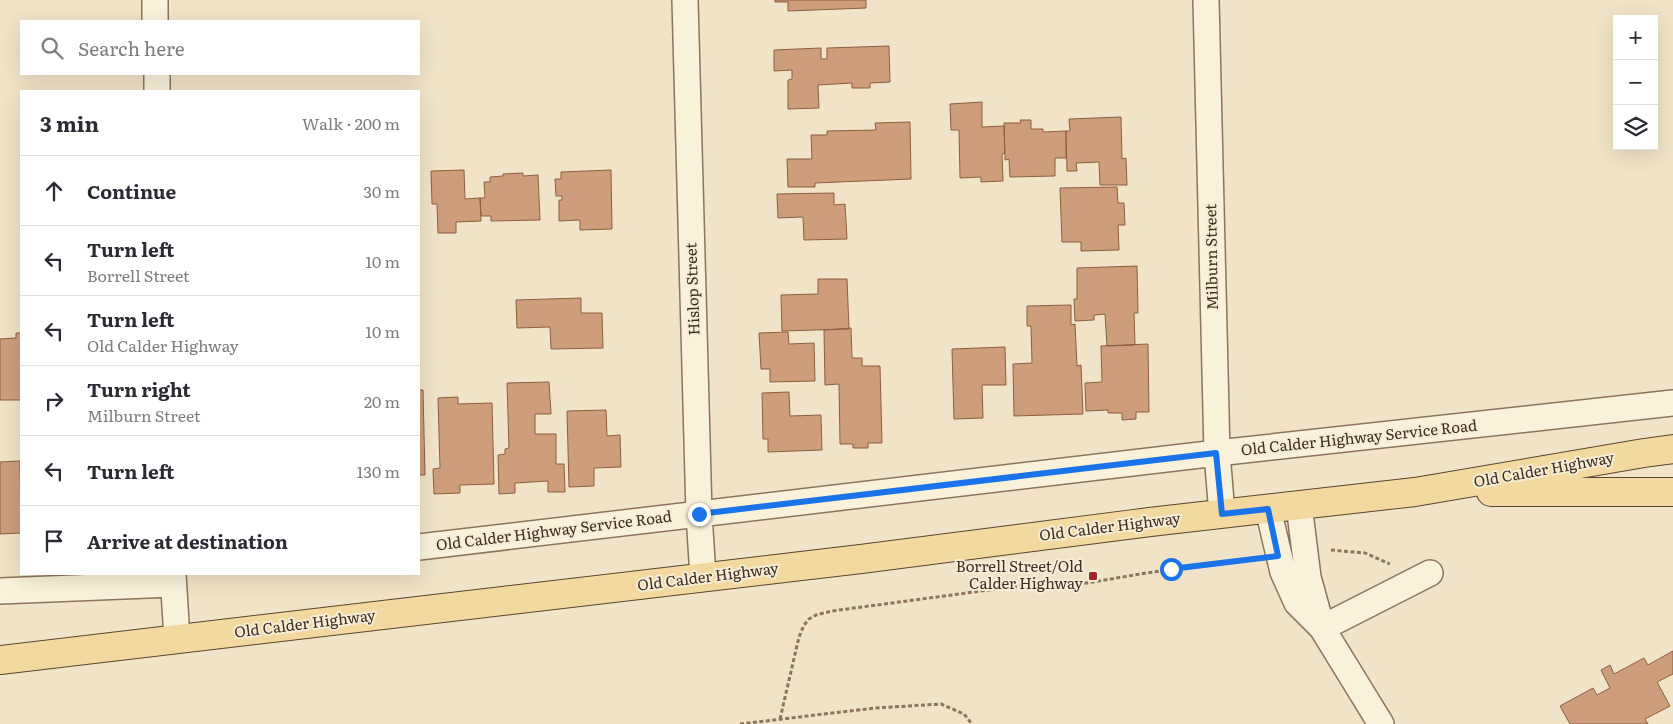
<!DOCTYPE html>
<html lang="en">
<head>
<meta charset="utf-8">
<style>
  :root { --surface:#fff; --page:#f2f2f3; --text:#2b2b33; --muted:#7c7c81; --line:#e1e1e2 }
  body { margin:0; font-family:Literata,serif; background:var(--page); color:var(--text) }
  .controls { position:absolute; right:15px; top:15px; display:grid; overflow:hidden; border-radius:0px; box-shadow:0 5px 20px #0002 }
  .controls button { width:45px; height:45px; display:grid; place-items:center; padding:0; border:0; border-bottom:1px solid var(--line); background:var(--surface); color:var(--text); font:25px sans-serif }
  .stop { position:absolute; width:15px; height:15px; margin:-11px; border:4px solid #1a73e8; border-radius:50%; background:#fff }
  .stop.end { background:#1a73e8; border-color:#fff; box-shadow:0 1px 5px #0008 }
  .list { margin:0; padding:0; list-style:none }
  h2 { display:flex; justify-content:space-between; align-items:center; height:65px; margin:0; padding:0 20px; font-size:21px }
  h2 small { font-size:16px; font-weight:400; color:var(--muted) }
  .list li { display:grid; grid-template-columns:32px 1fr auto; gap:15px; align-items:center; box-sizing:border-box; height:70px; padding:0 20px; border-top:1px solid var(--line) }
  .list b { display:block; font-size:19px; white-space:nowrap }
  .list p { margin:0; font-size:16px; white-space:nowrap; color:var(--muted) }
  .list em { font-size:16px; font-style:normal; color:var(--muted) }
  .icon { flex:none; width:28px; height:28px; fill:none; stroke:currentColor; stroke-width:2; stroke-linecap:round; stroke-linejoin:round }
  .map { position:relative; flex:none; width:1673px; height:724px; overflow:hidden }
  .search { position:absolute; background:var(--surface); box-shadow:0 5px 20px #0002; left:20px; top:20px; width:400px; height:55px; display:flex; align-items:center; gap:12px; box-sizing:border-box; padding:0 18px; border-radius:0px; color:var(--muted); font-size:19px }
  .panel { position:absolute; background:var(--surface); box-shadow:0 5px 20px #0002; left:20px; top:90px; width:400px; height:485px; border-radius:0px }
  .map>svg:first-child { display:block }
  .building { fill:#ce9e7c; stroke:#8c5f41 }
  .lines { fill:none; stroke-linecap:round; stroke-linejoin:round }
  .minor-casing { stroke:#8c755b; stroke-width:28 }
  .primary-casing { stroke:#5a432f; stroke-width:30 }
  .path { stroke:#8c755b; stroke-width:3; stroke-dasharray:4 2.5; stroke-linecap:butt }
  .minor { stroke:#faf1db; stroke-width:25 }
  .primary { stroke:#f3d99f; stroke-width:28 }
  .route { stroke:#1a73e8; stroke-width:6 }
  .poi-dot { fill:#9c2a2a; stroke:#f7edd7; stroke-width:2 }
  .labels { text-anchor:middle; stroke-width:4; stroke-linejoin:round; paint-order:stroke }
  .street-label { font-size:15px; fill:#3c2d1f; stroke:#f7edd7 }
  .poi-label { font-size:15px; fill:#3c2d1f; stroke:#f7edd7; text-anchor:end }
</style>
</head>
<body>
<div class="map">
<svg width="1673" height="724" viewBox="0 0 1673 724">
  <rect width="100%" height="100%" fill="#f0e3c7"/>
  <path class="building" d="M775,0H866V8L788,11V2H775Z
    M889,46L890,82L870,83V88H852V83L818,85L819,108L788,109V80L792,79V70L774,71V50L821,48V59H827V48Z
    M982,102V127L1004,126L1005,153L1002,154L1003,181L981,182V177L960,178L959,130H951L950,104Z
    M1121,117L1122,159L1126,158L1127,185H1100L1099,162L1076,163L1077,171H1067L1066,131H1070L1069,119Z
    M1020,120H1031V129H1043V132L1066,131V158H1055V176L1010,177L1009,159L1005,160L1004,123H1021Z
    M910,122L911,179L815,183V187H788L787,159H812L811,135H827V131L876,130L875,123Z
    M464,170L465,199L480,198L481,221L456,222V233H438L437,204H432L431,171Z
    M611,170L612,229L580,230V220L559,221V200H562V196H556L555,179H561V172Z
    M523,173V176L538,175L540,220L491,221V216H481L480,198H485L484,182H490V177L503,176V174Z
    M1117,187L1118,203H1124L1125,225H1118L1119,250L1081,251V242H1062L1060,188Z
    M834,193V205L845,204L847,239L804,240L803,217L778,218L777,194Z
    M1137,266L1138,313H1134L1135,345L1107,346L1105,314L1094,315V320L1075,321L1074,299H1077V268Z
    M818,279H847L849,329L782,331L781,295L818,294Z
    M581,298V313H602L603,348L551,349L550,327L517,328L516,300Z
    M1071,305V325L1075,324L1077,366L1081,365L1083,414L1014,416L1013,364L1032,363L1031,326H1027V306Z
    M851,328L852,358H862V366H880L882,443H868V448H853V444H840L839,384L825,385L824,330Z
    M788,332L789,344L814,343L815,381L770,382V369H761L759,333Z
    M16,333H21V400H0V339L16,338Z
    M1148,344L1149,412H1136V419L1122,420V413H1108V410L1086,411L1085,383L1102,382L1101,346Z
    M1005,347L1006,385H982L983,418L954,419L952,349Z
    M549,382L551,414H535V434H556V464H564L565,492H548V481L515,483V493L499,494L498,455L505,454V449L509,448L507,383Z
    M419,390H423L425,475H419Z
    M789,392L790,416L821,415L822,450L768,452V439H763L762,393Z
    M458,397V404L492,403L494,484L460,485V493L434,494L433,469L440,468L438,398Z
    M606,410L607,436L620,435L621,467L594,468V486L569,487L567,411Z
    M20,461L21,533L0,534V462Z
    M1673,651V674L1657,682L1670,706L1645,719L1648,724H1570L1560,706L1593,688L1597,695L1610,688L1601,670L1610,665L1614,674L1644,658L1648,665Z"/>
  <g class="lines">
    <g class="minor-casing">
      <path id="minor" d="M155,0V21
        M685,0L699,514L703,577
        M1206,0L1217,453L1222,514
        M157,74V91
        M1299,505L1308,577L1322,628
        M1268,509L1283,572L1297,603L1322,628L1381,724
        M419,547L1217,453L1673,403
        M173,574L177,639
        M0,591L173,584
        M1322,628L1430,573"/>
    </g>
    <g class="primary-casing">
      <path id="primary" d="M1491,492H1673
        M0,660L861,559L1150,522L1415,492L1644,453L1673,449"/>
    </g>
    <path class="path" d="M1331,550L1365,553L1390,564
      M780,719L799,637L804,625L809,619L816,615L832,611L1034,584L1087,583L1146,573L1253,559
      M740,724L875,708L941,704L964,714L972,724"/>
    <use href="#minor" class="minor"/>
    <use href="#primary" class="primary"/>
  </g>
  <g class="lines">
    <path class="route" d="M699,514L1216,453L1222,514L1268,509L1278,556L1171,569"/>
  </g>
  <rect class="poi-dot" x="1088" y="571" width="10" height="10" rx="2.5"/>
  <g class="labels">
    <g class="street-label">
      <text transform="translate(1212 257) rotate(-91)" y="5">Milburn Street</text>
      <text transform="translate(693 289) rotate(-92)" y="5">Hislop Street</text>
      <text transform="translate(1359 438) rotate(-6)" y="5">Old Calder Highway Service Road</text>
      <text transform="translate(1544 470) rotate(-10)" y="5">Old Calder Highway</text>
      <text transform="translate(1110 527) rotate(-7)" y="5">Old Calder Highway</text>
      <text transform="translate(554 531) rotate(-7)" y="5">Old Calder Highway Service Road</text>
      <text transform="translate(708 577) rotate(-7)" y="5">Old Calder Highway</text>
      <text transform="translate(305 624) rotate(-7)" y="5">Old Calder Highway</text>
    </g>
    <g class="poi-label">
      <text x="1083" y="572">Borrell Street/Old<tspan x="1083" dy="17">Calder Highway</tspan></text>
    </g>
  </g>
</svg>
<div class="controls">
<button>+</button>
<button>−</button>
<button><svg class="icon" aria-label="layers" viewBox="0 0 24 24"><path d="M12 4l9 5-9 5-9-5zM3 14l9 5 9-5"/></svg></button>
</div>
<div class="stop" style="left:1171px;top:569px"></div>
<div class="stop end" style="left:699px;top:514px"></div>
<div class="search"><svg class="icon" aria-label="search" viewBox="0 0 24 24"><circle cx="10" cy="10" r="6"/><path d="M15 15l6 6"/></svg>Search here</div>
<section class="panel">
<h2>3 min<small>Walk · 200 m</small></h2>
<ul class="list">
<li><svg class="icon" aria-label="ahead" viewBox="0 0 24 24"><path d="M12 20V5M6 11l6-6 6 6"/></svg><div><b>Continue</b></div><em>30 m</em></li>
<li><svg class="icon" aria-label="left" viewBox="0 0 24 24"><path d="M17 20v-9H6M10 6l-5 5 5 5"/></svg><div><b>Turn left</b><p>Borrell Street</p></div><em>10 m</em></li>
<li><svg class="icon" aria-label="left" viewBox="0 0 24 24"><path d="M17 20v-9H6M10 6l-5 5 5 5"/></svg><div><b>Turn left</b><p>Old Calder Highway</p></div><em>10 m</em></li>
<li><svg class="icon" aria-label="right" viewBox="0 0 24 24"><path d="M7 20v-9h11M14 6l5 5-5 5"/></svg><div><b>Turn right</b><p>Milburn Street</p></div><em>20 m</em></li>
<li><svg class="icon" aria-label="left" viewBox="0 0 24 24"><path d="M17 20v-9H6M10 6l-5 5 5 5"/></svg><div><b>Turn left</b></div><em>130 m</em></li>
<li><svg class="icon" aria-label="arrive" viewBox="0 0 24 24"><path d="M6 21V4h12l-3 4 3 4H6"/></svg><div><b>Arrive at destination</b></div></li>
</ul>
</section>
</div>
</body>
</html>
